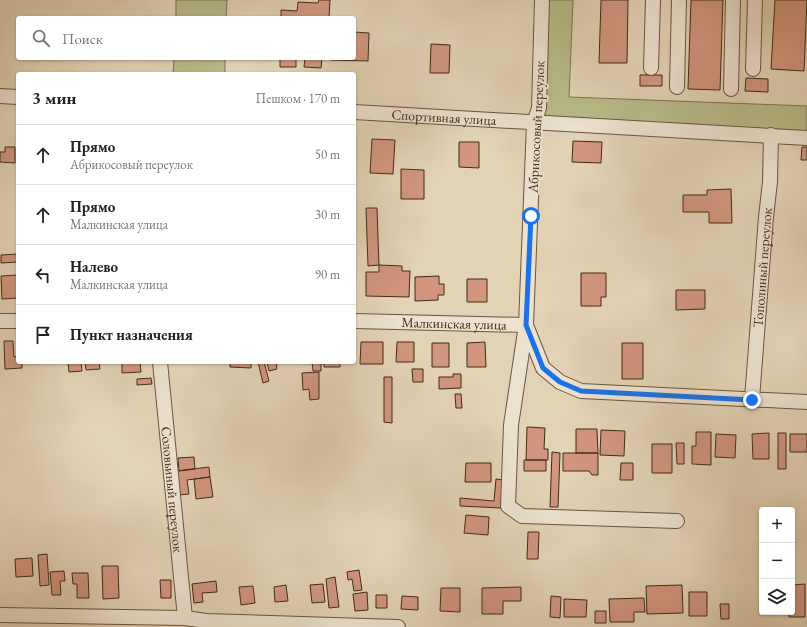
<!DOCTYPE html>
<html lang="ru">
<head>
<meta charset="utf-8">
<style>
  :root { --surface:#fff; --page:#f2f2f2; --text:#222; --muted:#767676; --line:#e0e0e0 }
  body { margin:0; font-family:"EB Garamond",serif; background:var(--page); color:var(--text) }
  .controls { position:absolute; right:12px; bottom:12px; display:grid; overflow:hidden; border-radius:4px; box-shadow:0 1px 3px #0004 }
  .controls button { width:36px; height:36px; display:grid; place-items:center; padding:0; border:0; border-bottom:1px solid var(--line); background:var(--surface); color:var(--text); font:20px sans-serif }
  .stop { position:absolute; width:12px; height:12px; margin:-9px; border:3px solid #1a73e8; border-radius:50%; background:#fff }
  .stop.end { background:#1a73e8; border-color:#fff; box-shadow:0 1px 4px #0008 }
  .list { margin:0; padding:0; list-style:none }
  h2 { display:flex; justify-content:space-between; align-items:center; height:52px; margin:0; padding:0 16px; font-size:17px }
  h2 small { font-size:13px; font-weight:400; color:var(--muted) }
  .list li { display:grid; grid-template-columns:26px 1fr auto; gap:12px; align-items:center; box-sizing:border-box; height:60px; padding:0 16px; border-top:1px solid var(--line) }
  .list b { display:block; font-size:15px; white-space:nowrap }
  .list p { margin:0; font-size:13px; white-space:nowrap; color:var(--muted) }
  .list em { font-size:13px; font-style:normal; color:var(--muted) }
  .icon { flex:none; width:22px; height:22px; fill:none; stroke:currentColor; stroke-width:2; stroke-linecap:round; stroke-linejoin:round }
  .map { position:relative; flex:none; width:807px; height:627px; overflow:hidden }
  .search { position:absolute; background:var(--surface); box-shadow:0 1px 3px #0004; left:16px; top:16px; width:340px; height:44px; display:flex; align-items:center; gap:10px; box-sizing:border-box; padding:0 14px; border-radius:4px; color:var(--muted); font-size:15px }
  .panel { position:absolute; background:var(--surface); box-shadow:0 1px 3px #0004; left:16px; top:72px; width:340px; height:292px; border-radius:4px }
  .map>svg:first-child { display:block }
  .green { fill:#b9bb8a; stroke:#7d7352 }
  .building { fill:#d1967d; stroke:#412b19 }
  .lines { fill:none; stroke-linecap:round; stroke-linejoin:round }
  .minor-casing { stroke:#6a5540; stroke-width:16 }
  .minor { stroke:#ede2cf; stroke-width:14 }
  .route { stroke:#1a73e8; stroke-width:5 }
  .labels { text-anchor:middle; stroke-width:4; stroke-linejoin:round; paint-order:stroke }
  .street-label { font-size:14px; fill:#412b19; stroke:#ede2cf }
</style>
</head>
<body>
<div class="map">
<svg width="807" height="627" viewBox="0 0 807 627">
  <rect width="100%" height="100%" fill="#e3d3b5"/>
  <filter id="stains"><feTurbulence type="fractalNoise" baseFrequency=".005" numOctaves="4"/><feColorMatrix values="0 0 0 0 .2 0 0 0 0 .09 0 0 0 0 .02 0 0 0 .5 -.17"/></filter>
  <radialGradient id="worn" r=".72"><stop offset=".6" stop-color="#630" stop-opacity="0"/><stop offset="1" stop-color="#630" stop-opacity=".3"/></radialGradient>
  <path class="green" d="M176,0H227L226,18H176Z
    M542,0H573L569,97L807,106V138L534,123Z
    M174,58H225V74H173Z"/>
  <path class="building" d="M319,0H330L329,18H281V10L297,11L298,2L318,3Z
    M601,0H628L627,63H599Z
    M691,0H723L720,90L688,89Z
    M775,0H807L804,71L771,69Z
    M354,32L369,33L368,61L331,60V58H354Z
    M431,44L450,45L449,73H430Z
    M280,58H296V67H280Z
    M305,58H322L321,68L304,67Z
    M640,75H662V86H640Z
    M746,78L768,79V92L745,91Z
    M372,139L395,140L393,174L370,173Z
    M573,141L602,142L601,163L572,162Z
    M459,142H479V168L459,167Z
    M5,147H15V163L0,162V152H5Z
    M802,147H807V160H801Z
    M401,169L424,170V199H401Z
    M731,189L732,223H709V212H683V195H707V190Z
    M366,208H377L379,265L368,266Z
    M18,254V262L1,263V255Z
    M379,265L402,266V271H410L409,297L366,296V272H379Z
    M581,273H606V297H601V306H581Z
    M18,275V298L2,299L1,276Z
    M439,276V284H444V295H438V300L415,301V277Z
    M467,279H487V302H467Z
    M676,290H705V309L676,310Z
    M4,341H13L14,357L18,356V362H22V368L5,369Z
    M361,342H383V364H360Z
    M397,342H414V362H396Z
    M485,342L486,367H467V343Z
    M432,343H449V367H432Z
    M622,343H643V379H622Z
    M68,362H81L82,371L69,372Z
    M85,362H99L100,369L86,370Z
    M122,362H140L141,372L122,373Z
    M230,362H251V368L230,367Z
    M258,362H264L269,381L263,383Z
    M267,362H276L277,369L269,371Z
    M312,362H321V371H313Z
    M324,362H340V367H324Z
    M412,369H423V382H413Z
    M319,372V399L310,400L309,389L303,390L302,373Z
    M453,374H461V388L439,389V377H453Z
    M384,377H392V423L384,422Z
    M151,378L152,384L137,385V379Z
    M455,394H461L462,408H456Z
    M527,427L545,428L544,449H548V460H526Z
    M576,429H597L598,453H576Z
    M601,430L625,431L624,456L600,455Z
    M696,432H711V465L692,464V446H696Z
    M769,433V459H753L752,434Z
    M778,433H786V469H778Z
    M716,434L736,435L735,458L715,457Z
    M790,434H807V452H790Z
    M676,443H684V464H677Z
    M652,444H672V473H652Z
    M552,452L560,453L558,507H550Z
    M563,453H598V475H592L589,471H563Z
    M194,457L195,469L179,471L178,458Z
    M524,460H546V471H524Z
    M466,463H491V482H465Z
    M621,463H633V480H620Z
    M209,467L210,477L187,480L189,494L179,495L176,471Z
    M210,477L213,497L196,499L194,479Z
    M496,479L503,480L501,508L460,506V498L494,501Z
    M466,515L489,517L488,535L464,533Z
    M528,532H539L538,559H527Z
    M47,554L49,585L40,586L38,555Z
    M32,558L33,576L16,577L15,559Z
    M102,566H118L119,598L103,599Z
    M359,570L362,590L354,591L352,579L348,580L347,572Z
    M64,571L65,581H60L61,595H52L50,572Z
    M72,573H88L89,598H77V584H73Z
    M335,577L339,607L329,608L326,579Z
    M160,580H171V598H161Z
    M216,581L217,592L202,593L203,602L194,603L192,584Z
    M323,584L325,602L312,603L310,585Z
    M805,584V617H789V612H792V585Z
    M286,585L288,601L275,602L274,587Z
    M682,585L683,613L647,614L646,586Z
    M253,586L255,603L241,605L239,587Z
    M521,587V601H503V614H482V588Z
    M441,588H460V612L440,611Z
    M367,592L368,610L355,611L353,594Z
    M689,592H707V616H689Z
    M376,595H387V608H376Z
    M402,596L418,597V610L401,609Z
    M551,596L561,597L560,618L550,617Z
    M644,598L645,612H634V622H610L609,599Z
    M564,599L587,600L586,617H564Z
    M720,604H729V619H721Z
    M595,611H606V623H595Z"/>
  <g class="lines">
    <g class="minor-casing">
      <g id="minor">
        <path d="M542,0L539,108L534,123L526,325L511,425L508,506L522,516L677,521"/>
        <path d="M651,68L653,0"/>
        <path d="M753,69L755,0"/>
        <path d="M677,87L679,0"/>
        <path d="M731,89L733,0"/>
        <path d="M0,96L18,97"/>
        <path id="s1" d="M354,112L807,138"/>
        <path d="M0,321H18"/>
        <path id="s2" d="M354,321L526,325L543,368L560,382L581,391L807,402"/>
        <path id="s3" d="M160,362L185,618"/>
        <path id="s4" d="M752,399L766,217L770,182L771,135"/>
        <path d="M0,615L185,618L206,621L398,627"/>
      </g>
    </g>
    <use href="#minor" class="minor"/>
  </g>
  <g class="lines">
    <path class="route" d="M531,216L526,325L543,368L560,382L581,391L752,400"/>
  </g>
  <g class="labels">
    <g class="street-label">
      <text dy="5" stroke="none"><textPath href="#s1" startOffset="90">Спортивная улица</textPath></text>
      <text transform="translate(536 127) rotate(-87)" y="5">Абрикосовый переулок</text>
      <text dy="5" stroke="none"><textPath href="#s4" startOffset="132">Тополиный переулок</textPath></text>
      <text dy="5" stroke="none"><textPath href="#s2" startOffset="100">Малкинская улица</textPath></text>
      <text dy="5" stroke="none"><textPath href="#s3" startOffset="128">Соловьиный переулок</textPath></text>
    </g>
  </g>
  <rect width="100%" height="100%" filter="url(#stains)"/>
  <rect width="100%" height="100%" fill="url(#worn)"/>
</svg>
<div class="controls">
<button>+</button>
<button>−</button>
<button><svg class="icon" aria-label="layers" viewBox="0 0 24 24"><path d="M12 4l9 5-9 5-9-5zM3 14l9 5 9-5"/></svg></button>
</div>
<div class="stop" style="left:531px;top:216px"></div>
<div class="stop end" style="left:752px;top:400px"></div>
<div class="search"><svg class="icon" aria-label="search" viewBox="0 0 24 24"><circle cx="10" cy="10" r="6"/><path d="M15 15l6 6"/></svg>Поиск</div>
<section class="panel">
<h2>3 мин<small>Пешком · 170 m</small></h2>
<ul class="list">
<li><svg class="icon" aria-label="ahead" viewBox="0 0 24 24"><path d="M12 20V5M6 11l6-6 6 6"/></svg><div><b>Прямо</b><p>Абрикосовый переулок</p></div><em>50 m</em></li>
<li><svg class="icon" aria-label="ahead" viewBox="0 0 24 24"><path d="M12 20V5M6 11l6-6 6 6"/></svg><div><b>Прямо</b><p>Малкинская улица</p></div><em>30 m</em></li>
<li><svg class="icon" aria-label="left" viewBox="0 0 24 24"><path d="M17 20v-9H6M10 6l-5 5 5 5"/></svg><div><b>Налево</b><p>Малкинская улица</p></div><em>90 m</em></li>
<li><svg class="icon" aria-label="arrive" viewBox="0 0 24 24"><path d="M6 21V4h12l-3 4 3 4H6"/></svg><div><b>Пункт назначения</b></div></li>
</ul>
</section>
</div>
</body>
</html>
